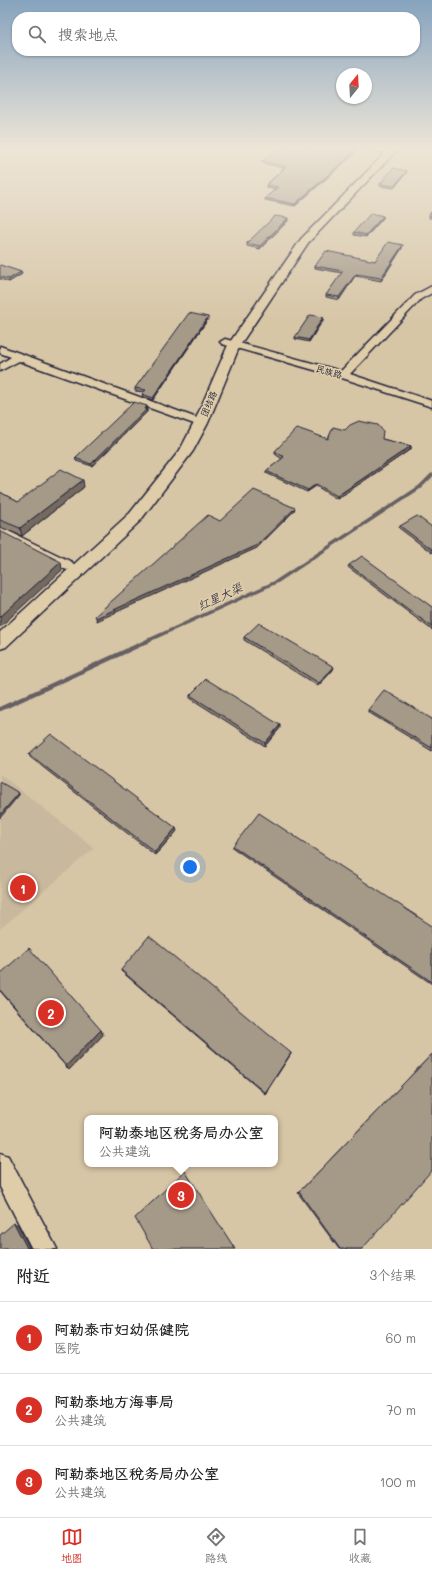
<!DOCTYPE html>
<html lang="zh">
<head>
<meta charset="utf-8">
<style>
  :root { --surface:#fff; --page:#f2f2f2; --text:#222; --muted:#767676; --line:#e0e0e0; --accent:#d93025 }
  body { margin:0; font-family:Mali,"LXGW WenKai TC",sans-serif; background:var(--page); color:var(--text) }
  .compass { position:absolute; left:336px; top:68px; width:36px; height:36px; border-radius:50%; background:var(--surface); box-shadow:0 1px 3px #0004; rotate:18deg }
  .you { position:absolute; left:190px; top:867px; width:14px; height:14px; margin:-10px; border:3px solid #fff; border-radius:50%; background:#1a73e8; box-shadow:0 0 0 6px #1a73e833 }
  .badge { display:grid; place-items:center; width:26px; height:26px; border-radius:50%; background:var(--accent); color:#fff; font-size:13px; font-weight:700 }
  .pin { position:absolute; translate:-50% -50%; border:2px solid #fff; box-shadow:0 1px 4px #0006 }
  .popup { position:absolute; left:84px; top:1115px; width:194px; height:52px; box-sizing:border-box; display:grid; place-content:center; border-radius:8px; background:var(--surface); filter:drop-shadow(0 1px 3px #0005); font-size:13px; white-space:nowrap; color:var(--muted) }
  .popup b { font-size:15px; color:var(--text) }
  .popup::after { content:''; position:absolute; left:50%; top:100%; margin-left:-8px; border:8px solid transparent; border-top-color:var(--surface) }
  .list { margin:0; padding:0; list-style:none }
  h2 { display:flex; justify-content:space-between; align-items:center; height:52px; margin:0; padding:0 16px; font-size:17px }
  h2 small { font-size:13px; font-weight:400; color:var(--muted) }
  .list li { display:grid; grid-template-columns:26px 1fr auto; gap:12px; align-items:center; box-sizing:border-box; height:72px; padding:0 16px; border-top:1px solid var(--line) }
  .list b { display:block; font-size:15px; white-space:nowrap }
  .list p { margin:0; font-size:13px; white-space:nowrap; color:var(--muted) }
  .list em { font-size:13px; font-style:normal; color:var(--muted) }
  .icon { flex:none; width:22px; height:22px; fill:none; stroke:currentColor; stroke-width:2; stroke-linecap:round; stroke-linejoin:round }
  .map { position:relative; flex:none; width:432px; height:1249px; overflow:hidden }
  .search { position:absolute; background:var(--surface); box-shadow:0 1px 3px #0004; left:12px; right:12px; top:12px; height:44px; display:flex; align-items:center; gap:10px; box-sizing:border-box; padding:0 14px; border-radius:16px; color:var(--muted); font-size:15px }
  .sheet { height:268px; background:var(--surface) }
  nav { display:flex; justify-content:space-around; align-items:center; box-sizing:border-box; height:56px; border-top:1px solid var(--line); background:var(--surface); font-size:11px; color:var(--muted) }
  nav a { display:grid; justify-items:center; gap:2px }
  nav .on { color:var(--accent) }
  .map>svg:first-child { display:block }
  .built { fill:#c8b89d }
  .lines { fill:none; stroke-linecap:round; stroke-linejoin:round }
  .stream-far1 { stroke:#666064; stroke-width:3.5 }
  .stream { stroke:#666064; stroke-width:4.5 }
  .minor-casing { stroke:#22223b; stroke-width:3 }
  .major-casing { stroke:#22223b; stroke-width:3 }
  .minor { fill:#dfcdaa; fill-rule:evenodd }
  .major { fill:#dfcdaa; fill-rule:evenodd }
  .wall { fill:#8e8475; stroke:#22223b }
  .shaded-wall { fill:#746b5f; stroke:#22223b }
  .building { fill:#a59988; stroke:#22223b }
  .labels { text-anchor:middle; stroke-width:3.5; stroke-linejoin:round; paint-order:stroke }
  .far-street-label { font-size:9px; fill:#22223b; stroke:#dfcdaa }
  .water-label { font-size:12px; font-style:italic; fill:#3e3c4c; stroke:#dfcdaa }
</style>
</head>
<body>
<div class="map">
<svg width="432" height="1249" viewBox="0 0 432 1249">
  <rect width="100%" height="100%" fill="#d7c6a6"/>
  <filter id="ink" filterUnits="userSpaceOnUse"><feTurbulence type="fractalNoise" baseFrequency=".025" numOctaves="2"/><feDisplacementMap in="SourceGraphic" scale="8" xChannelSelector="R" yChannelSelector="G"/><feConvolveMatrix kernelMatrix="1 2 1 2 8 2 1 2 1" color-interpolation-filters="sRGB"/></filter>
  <g filter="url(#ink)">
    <path class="built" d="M0,774L94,848L0,929Z"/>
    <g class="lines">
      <path class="stream-far1" d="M147,641L276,582L420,487L432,475"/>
      <path class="stream" d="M0,709L150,640"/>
      <g class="minor-casing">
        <path id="minor" d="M359,147H376L388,151L385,153Z
          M432,286V293L421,299L350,374L432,401V407L339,377L222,344L220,342L225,339L341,371L415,295Z
          M0,346L205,421L206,423L205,425H197L19,361L0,371V364L11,357L0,353Z
          M0,527L72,562L74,565L72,568L67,570L62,568L0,536Z
          M0,1153L8,1156L57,1249H32L0,1187Z"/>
      </g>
      <g class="major-casing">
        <path id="major" d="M391,147H400L308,243L240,345L208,423L193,451L140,521L6,647L0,649V632L130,513L180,450L194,423L228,345L301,239Z"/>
      </g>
      <use href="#minor" class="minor"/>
      <use href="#major" class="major"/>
    </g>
    <path class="wall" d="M354,152V154L295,206L265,200V198L276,189L266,187V185L284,168L262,163V161Z
      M407,171L406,173L394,188L380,186V184Z
      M432,211V218H429V215Z
      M383,216V218L366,237L354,235V232Z
      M288,221L260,249L247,246V243Z
      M402,248L381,281L355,276L339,300L326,297V295L342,273L315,268V266L375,261Z
      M0,265L21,272L22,274L9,282L0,279Z
      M323,317V320L309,342L295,339V337Z
      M208,319L153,400L143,397L142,394L144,392L135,391V388Z
      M147,406V412L92,466L76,461L75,458Z
      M328,439H382L411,446V449L337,499L316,486L307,492L266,473V471L282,459L275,454V451Z
      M84,487L22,536L0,527V492L18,502Z
      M400,526L432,527V553L399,528Z
      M349,565L432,607V630L348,567Z
      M244,637L333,670L318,686L244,640Z
      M190,695L280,728L265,746L190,698Z
      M368,710L432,719V751L368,712Z
      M29,754L177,831L155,855L30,757Z
      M233,846L432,926V984L233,848Z
      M121,970L291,1053L265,1094L121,971Z
      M0,974L101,1030L103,1035L69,1070L0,991Z
      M432,1054L362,1249H339L298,1193Z"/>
    <path class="shaded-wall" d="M356,147H358L352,154V151Z
      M354,152V154L295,206V204Z
      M407,171L406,173L394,188V186Z
      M383,216V218L366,237V235Z
      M288,218V221L260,249V246Z
      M403,245L402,248L381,281V278Z
      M21,272L22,274L9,282V279Z
      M356,274L355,276L339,300V297Z
      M208,317V319L153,400V398Z
      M323,317V320L309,342V340Z
      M147,406V409L146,411L147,409V412L92,466L91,464L145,409Z
      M411,446V449L337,499V496Z
      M83,480L84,487L22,536L20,528Z
      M316,484V486L307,492L308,490Z
      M295,508L294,511L257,548L97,621L96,618Z
      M61,562L62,570L0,627V617Z
      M334,667L333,670L318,686L319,683Z
      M280,725V728L265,746V743Z
      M19,793V795L0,818V815Z
      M176,828L177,831L155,855V852Z
      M101,1030L103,1035L69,1070L66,1066Z
      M291,1053V1054L265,1094V1093Z
      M14,1223L18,1225L30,1249L27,1248Z"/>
    <path class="building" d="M280,147H356L352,151L354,152L295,204L265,198L278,187L266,185L286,167L262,161Z
      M393,168L407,171L394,186L380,184Z
      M432,211V216L429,215Z
      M371,213L383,216L366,235L354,232Z
      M275,216L288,218L260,246L247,243Z
      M388,242L403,245L381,278L356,274L339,297L326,295L343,271L315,266L326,251L375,261Z
      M0,265L21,272L9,279L0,277Z
      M189,313L208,317L153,398L142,394L146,390L135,388Z
      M310,315L323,317L309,340L295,337Z
      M134,402L147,406L145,409H147L91,464L75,458Z
      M359,421L378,425L383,431L382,439L411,446L337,496L316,484L308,490L266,471L284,457L275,451L297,428L328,439L333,427L345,430L350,425Z
      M61,469L83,480L20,528L0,520V492L18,502Z
      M254,490L295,508L257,545L96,618L95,616L208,515L220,521Z
      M417,516L432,527V550L400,526Z
      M0,531L61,562L0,617Z
      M362,556L432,607V627L349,565Z
      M259,623L334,667L319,683L244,637Z
      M206,679L280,725L265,743L190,695Z
      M384,690L432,719V748L368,710Z
      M51,734L176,828L155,852L29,754Z
      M0,782L19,793L0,815Z
      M259,813L432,926V982L233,846Z
      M149,936L291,1053L265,1093L121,970Z
      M29,948L101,1030L66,1066L0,990V974Z
      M432,1054V1170L362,1249H340L299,1192Z
      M185,1171L235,1249H153L135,1218Z
      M14,1223L27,1248L39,1249H0V1235Z"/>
  </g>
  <linearGradient id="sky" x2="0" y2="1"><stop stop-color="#86a3be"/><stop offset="0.46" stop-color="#ede5d7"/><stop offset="1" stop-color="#ede5d7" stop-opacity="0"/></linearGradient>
  <rect width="432" height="322" fill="url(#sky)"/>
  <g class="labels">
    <g class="far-street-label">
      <text transform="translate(329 372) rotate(16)" y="3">民族路</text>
      <text transform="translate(209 404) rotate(-67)" y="3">团结路</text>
    </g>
    <g class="water-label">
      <text transform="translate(220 597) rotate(-25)" y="4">红星大渠</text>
    </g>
  </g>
</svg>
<svg class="compass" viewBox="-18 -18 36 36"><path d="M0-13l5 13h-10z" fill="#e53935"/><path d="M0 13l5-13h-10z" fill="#767676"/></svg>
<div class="you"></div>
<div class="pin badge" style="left:23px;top:888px">1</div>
<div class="pin badge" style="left:51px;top:1013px">2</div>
<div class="pin badge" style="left:181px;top:1195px">3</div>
<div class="popup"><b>阿勒泰地区税务局办公室</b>公共建筑</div>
<div class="search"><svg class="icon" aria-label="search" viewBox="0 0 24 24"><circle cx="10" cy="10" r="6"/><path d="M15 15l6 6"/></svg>搜索地点</div>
</div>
<section class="sheet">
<h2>附近<small>3个结果</small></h2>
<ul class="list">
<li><span class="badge">1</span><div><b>阿勒泰市妇幼保健院</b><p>医院</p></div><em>60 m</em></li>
<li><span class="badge">2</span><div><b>阿勒泰地方海事局</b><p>公共建筑</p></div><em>70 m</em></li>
<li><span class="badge">3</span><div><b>阿勒泰地区税务局办公室</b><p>公共建筑</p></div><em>100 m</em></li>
</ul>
</section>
<nav>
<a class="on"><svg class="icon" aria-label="map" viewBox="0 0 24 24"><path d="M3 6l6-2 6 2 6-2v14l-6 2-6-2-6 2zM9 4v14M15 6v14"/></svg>地图</a>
<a><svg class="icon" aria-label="directions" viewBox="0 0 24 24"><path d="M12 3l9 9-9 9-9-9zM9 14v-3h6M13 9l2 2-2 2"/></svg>路线</a>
<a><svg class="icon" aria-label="saved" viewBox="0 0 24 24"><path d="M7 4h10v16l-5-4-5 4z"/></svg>收藏</a>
</nav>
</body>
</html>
